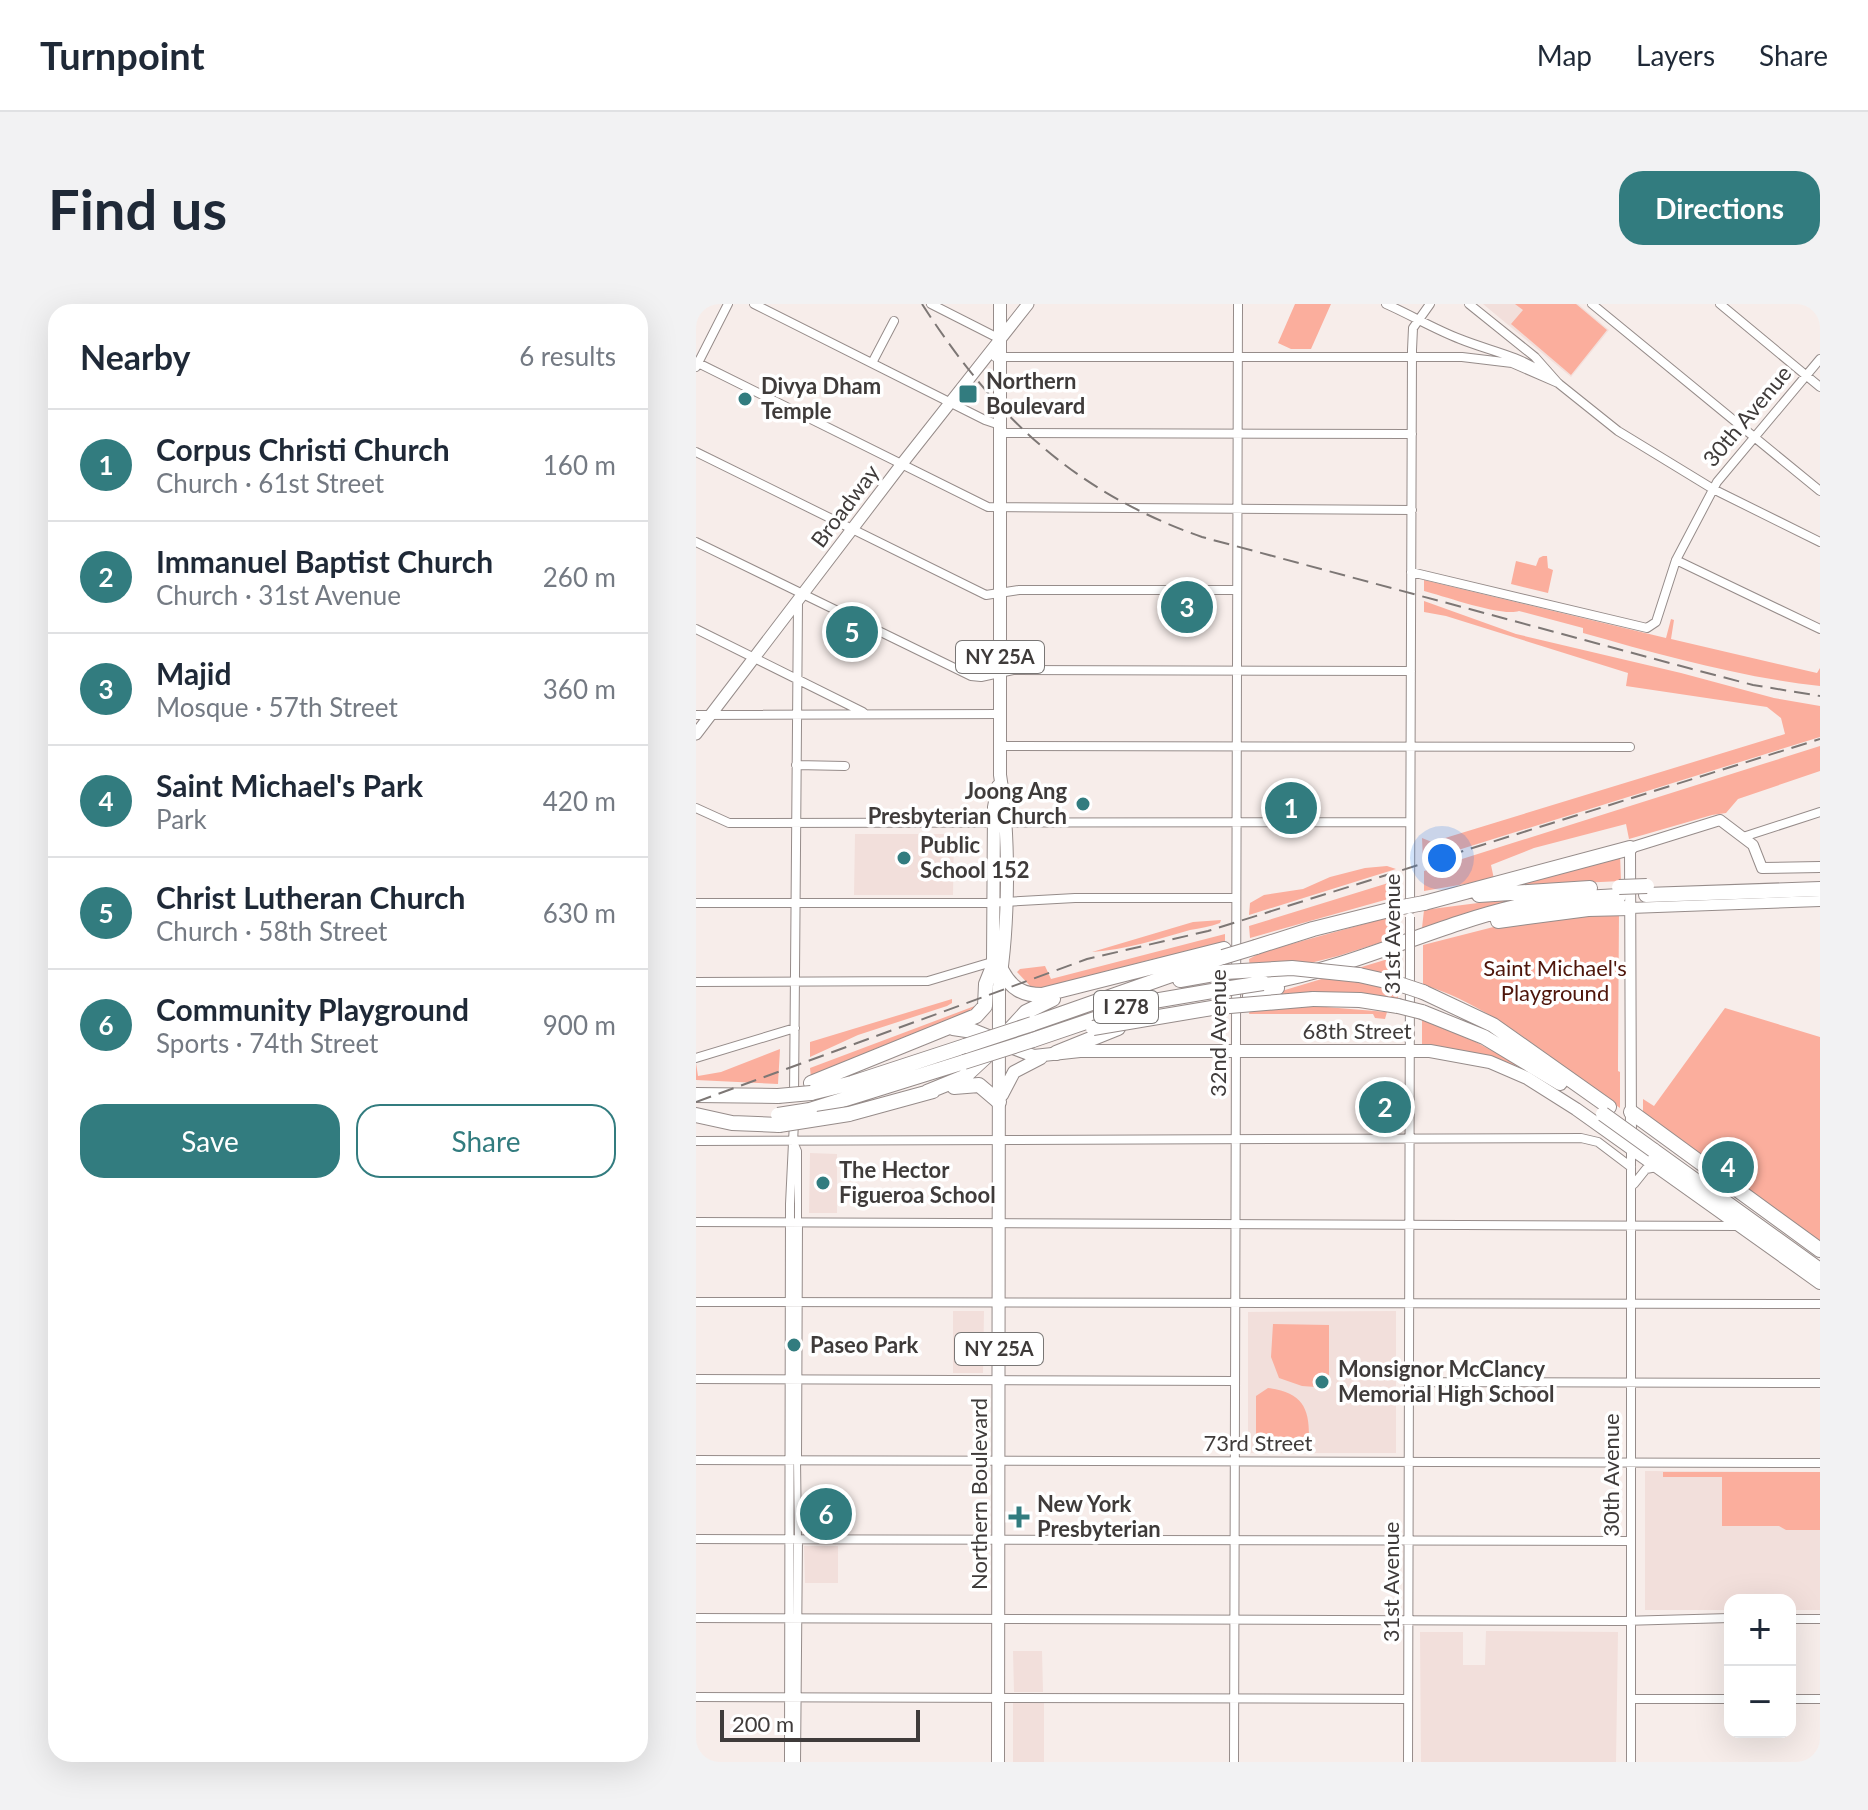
<!DOCTYPE html>
<html lang="en">
<head>
<meta charset="utf-8">
<style>
  :root { --surface:#fff; --page:#f2f2f3; --text:#1f2937; --muted:#747a83; --line:#e0e1e3; --accent:#327c7f }
  body { margin:0; font-family:Lato,sans-serif; background:var(--page); color:var(--text) }
  .controls { position:absolute; right:24px; bottom:24px; display:grid; overflow:hidden; border-radius:16px; box-shadow:0 8px 32px #0002 }
  .controls button { width:72px; height:72px; display:grid; place-items:center; padding:0; border:0; border-bottom:2px solid var(--line); background:var(--surface); color:var(--text); font:40px sans-serif }
  .scale { position:absolute; left:24px; bottom:20px; width:200px; box-sizing:border-box; padding-left:8px; border:4px solid #3f3b3a; border-top:0; font-size:22px; line-height:28px; white-space:nowrap; color:#3f3b3a; -webkit-text-stroke:6px #fff; paint-order:stroke }
  .you { position:absolute; left:746px; top:554px; width:28px; height:28px; margin:-20px; border:6px solid #fff; border-radius:50%; background:#1a73e8; box-shadow:0 0 0 12px #1a73e833 }
  .badge { display:grid; place-items:center; width:52px; height:52px; border-radius:50%; background:var(--accent); color:#fff; font-size:26px; font-weight:700 }
  .pin { position:absolute; translate:-50% -50%; border:4px solid #fff; box-shadow:0 2px 8px #0006 }
  .list { margin:0; padding:0; list-style:none }
  h2 { display:flex; justify-content:space-between; align-items:center; height:104px; margin:0; padding:0 32px; font-size:34px }
  h2 small { font-size:26px; font-weight:400; color:var(--muted) }
  .list li { display:grid; grid-template-columns:52px 1fr auto; gap:24px; align-items:center; box-sizing:border-box; height:112px; padding:0 32px; border-top:2px solid var(--line) }
  .list b { display:block; font-size:30px; white-space:nowrap }
  .list p { margin:0; font-size:26px; white-space:nowrap; color:var(--muted) }
  .list em { font-size:26px; font-style:normal; color:var(--muted) }
  .actions { display:flex; gap:16px; padding:24px 32px }
  .actions a { flex:1; padding:18px 0; border:2px solid var(--accent); border-radius:24px; text-align:center; font-size:28px; color:var(--accent) }
  .actions .main { background:var(--accent); color:#fff }
  .map { position:relative; flex:none; width:1124px; height:1458px; overflow:hidden; border-radius:24px }
  header { display:flex; align-items:center; gap:48px; box-sizing:border-box; height:112px; padding:0 40px; background:var(--surface); border-bottom:2px solid var(--line) }
  header strong { font-size:38px }
  nav { display:flex; gap:44px; margin-inline-start:auto; font-size:28px }
  .intro { display:flex; align-items:center; justify-content:space-between; box-sizing:border-box; height:192px; padding:0 48px }
  h1 { margin:0; font-size:56px }
  .button { padding:20px 36px; border-radius:24px; background:var(--accent); color:#fff; font-size:28px; font-weight:700 }
  main { display:flex; gap:48px; padding:0 48px }
  aside { flex:1; background:var(--surface); border-radius:24px; box-shadow:0 8px 32px #0002 }
  .map>svg:first-child { display:block }
  .built { fill:#f2dfdb }
  .green { fill:#fbae9d }
  .lines { fill:none; stroke-linecap:round; stroke-linejoin:round }
  .pedestrian-casing { stroke:#968c8a; stroke-width:8 }
  .minor-casing { stroke:#968c8a; stroke-width:10 }
  .tertiary-casing { stroke:#968c8a; stroke-width:12 }
  .secondary-casing { stroke:#968c8a; stroke-width:13 }
  .primary-casing { stroke:#968c8a; stroke-width:14 }
  .motorway-casing { stroke:#968c8a; stroke-width:16 }
  .pedestrian { stroke:#fff; stroke-width:6 }
  .minor { stroke:#fff; stroke-width:8 }
  .tertiary { stroke:#fff; stroke-width:10 }
  .secondary { stroke:#fff; stroke-width:11 }
  .primary { stroke:#fff; stroke-width:12 }
  .motorway { stroke:#fff; stroke-width:14 }
  .rail { stroke:#7d7775; stroke-width:2; stroke-dasharray:16 8; stroke-linecap:butt }
  .minor-bridge-casing { stroke:#968c8a; stroke-width:10; stroke-linecap:butt }
  .motorway-bridge-casing { stroke:#968c8a; stroke-width:16; stroke-linecap:butt }
  .minor-bridge { stroke:#fff; stroke-width:8 }
  .motorway-bridge { stroke:#fff; stroke-width:14 }
  .poi-dot { fill:#327c7f; stroke:#fff; stroke-width:3 }
  .labels { text-anchor:middle; stroke-width:7; stroke-linejoin:round; paint-order:stroke }
  .shield { fill:#fff; stroke:#797675; stroke-width:2 }
  .shield-label { font-size:20px; font-weight:bold; fill:#3f3b3a }
  .poi-label { font-size:22px; font-weight:bold; fill:#3f3b3a; stroke:#fff; text-anchor:start }
  .street-label { font-size:22px; fill:#3f3b3a; stroke:#fff }
  .park-label { font-size:22px; fill:#4e150a; stroke:#fff }
</style>
</head>
<body>
<header>
<strong>Turnpoint</strong>
<nav><a>Map</a><a>Layers</a><a>Share</a></nav>
</header>
<div class="intro"><h1>Find us</h1><a class="button">Directions</a></div>
<main>
<aside>
<h2>Nearby<small>6 results</small></h2>
<ul class="list">
<li><span class="badge">1</span><div><b>Corpus Christi Church</b><p>Church · 61st Street</p></div><em>160 m</em></li>
<li><span class="badge">2</span><div><b>Immanuel Baptist Church</b><p>Church · 31st Avenue</p></div><em>260 m</em></li>
<li><span class="badge">3</span><div><b>Majid</b><p>Mosque · 57th Street</p></div><em>360 m</em></li>
<li><span class="badge">4</span><div><b>Saint Michael's Park</b><p>Park</p></div><em>420 m</em></li>
<li><span class="badge">5</span><div><b>Christ Lutheran Church</b><p>Church · 58th Street</p></div><em>630 m</em></li>
<li><span class="badge">6</span><div><b>Community Playground</b><p>Sports · 74th Street</p></div><em>900 m</em></li>
</ul>
<div class="actions"><a class="main">Save</a><a>Share</a></div>
</aside>
<div class="map">
<svg width="1124" height="1458" viewBox="0 0 1124 1458">
  <rect width="100%" height="100%" fill="#f7edea"/>
  <path class="built" d="M787,0H882L913,26L875,73Z
    M159,530H258L257,591H158Z
    M114,849L141,850V909H113Z
    M257,1007H288L287,1069H257Z
    M700,1007V1149H552V1008Z
    M949,1167L1124,1168V1306H1094V1296H1034V1306H949Z
    M108,1242H142V1279H109Z
    M790,1327L922,1328L920,1458H725L724,1328H767V1361H789Z
    M317,1347H346L347,1388H318Z
    M317,1399H348V1458H317Z"/>
  <path class="green" d="M599,0H635L615,45H595L582,39Z
    M819,0H880L911,26L875,71L815,20L827,6Z
    M847,252H851L852,264L857,266L852,289L815,280L820,257L840,262L843,254Z
    M728,276L970,334L975,315L978,316L975,335L1121,369L1124,364V382C1043,373 965,351 887,329V324L823,307C806,313 748,292 728,287Z
    M728,297L820,330L985,369L1078,394L1124,402V433L727,557L726,534L736,538L1089,430L1085,414L1071,403L930,382L932,369L750,312L728,308Z
    M1124,442V467L1042,495L1030,509L1016,511L933,535L930,520L838,544L795,561L798,575L728,587V567Z
    M924,550L925,577L801,583Z
    M691,562L700,565L553,611L554,599L568,591L607,585L634,573L669,564Z
    M702,576L703,592L554,634L553,622Z
    M828,593L726,624L728,606Z
    M923,608L922,758V767L924,768V804C868,764 793,699 727,681V641L817,618Z
    M701,611L702,633L642,652L555,674L553,655L566,648Z
    M525,616L524,619C514,623 504,624 494,626C462,635 429,646 396,648L497,618Z
    M529,630V640L457,655L344,685L336,684L321,668L324,665L349,662L355,675Z
    M702,652L703,673L665,664L663,678L702,687V696L617,690L618,702L691,708L689,715L679,714L677,710H553L556,696Z
    M256,695V699L251,702L162,731L114,753V738Z
    M284,700L282,707L115,774L114,764Z
    M1029,704L1124,733V940L947,808V795L958,802Z
    M726,716L778,737L830,765L772,748L726,742Z
    M84,745L82,780L0,776V759L2,772L25,768Z
    M577,1020L633,1021V1084L606,1082L583,1074L575,1053Z
    M572,1084C608,1089 614,1105 613,1138L560,1139V1092Z
    M967,1168H1124V1226H1090L1083,1222H1026V1173H967Z
    M114,1195H147V1224H114Z"/>
  <g class="lines">
    <g class="pedestrian-casing">
      <path id="pedestrian" d="M98,838L102,847V918
        M101,1156L102,1235"/>
    </g>
    <g class="minor-casing">
      <path id="minor" d="M58,0L289,116L304,121
        M235,0L304,35
        M690,0C715,11 738,25 764,35C791,46 820,51 844,67
        M773,0L839,53L862,79L922,127L1017,185L1124,238
        M896,0L1124,187
        M1024,0L1124,83
        M299,53H766L816,59L862,79
        M0,58L292,203L716,206
        M176,59L198,17
        M0,63L32,0
        M304,129L716,130
        M0,148L290,291L323,286H541
        M0,238L275,372L285,373L317,366L715,367
        M980,256L1124,325
        M715,268L951,324L960,318L980,256L1021,178L1124,55
        M0,325L167,408
        M0,411L304,410
        M304,442L934,443
        M100,461L149,462
        M0,504L33,519L714,518
        M1047,533L1124,508
        M0,599H291L379,594H540
        M714,606L716,46L717,24L734,0
        M0,678L232,677L296,658
        M0,754L99,724
        M98,793L102,298
        M0,837L885,834L902,838L935,863
        M938,880L950,865L961,863
        M0,918L1043,922
        M0,998L1124,1000
        M0,1075L539,1077
        M713,1078L1124,1079
        M0,1156L1124,1159
        M101,1156L102,918
        M0,1235L935,1237
        M0,1314L926,1317L1034,1314
        M1094,1315H1124
        M0,1393L712,1395
        M935,1395H1034
        M1094,1395H1124
        M93,1458L94,900L98,818
        M100,1458L102,1235
        M538,1458L542,0
        M712,1458L714,658
        M935,1458V845"/>
    </g>
    <g class="tertiary-casing">
      <path id="tertiary" d="M934,604L1124,597
        M935,834L934,544L1024,516L1057,541L1066,564L1124,563"/>
    </g>
    <g class="secondary-casing">
      <path id="secondary" d="M0,430L205,161L332,0"/>
    </g>
    <g class="primary-casing">
      <path id="primary" d="M300,667L297,657L298,503L302,482
        M309,741L338,752L384,747H734L794,758L831,774L880,805L1124,979
        M306,791L318,768L345,754
        M302,1458L303,683C313,622 314,532 304,471V0"/>
    </g>
    <g class="motorway-casing">
      <path id="motorway" d="M783,591L894,584
        M950,591L1124,585
        M728,599L934,544
        M802,617L892,605L934,604
        M560,643L617,625L701,604
        M306,667C315,684 326,691 346,691L528,645
        M663,671L703,680
        M484,676L529,668
        M567,679C654,665 734,623 819,603C853,595 888,594 923,592
        M727,688L797,721L913,803
        M554,692L581,684
        M617,695L664,696L702,702
        M726,708L788,733L864,779
        M336,720L527,653
        M257,724L277,727L302,737
        M308,732L330,708L357,695
        M337,736L446,699L528,685
        M360,749L422,724
        M115,779L280,712L289,702L290,680L298,660
        M258,783L283,781L303,798
        M231,788L268,773L295,748
        M115,789L156,779L269,742
        M0,791L82,792
        M114,806L268,758
        M935,808L1124,946
        M153,810L237,787
        M0,811L36,819L83,821
        M957,846L1124,966"/>
    </g>
    <use href="#pedestrian" class="pedestrian"/>
    <use href="#minor" class="minor"/>
    <use href="#tertiary" class="tertiary"/>
    <use href="#secondary" class="secondary"/>
    <use href="#primary" class="primary"/>
    <use href="#motorway" class="motorway"/>
    <path class="rail" d="M226,0C299,113 378,188 506,233L996,365L1057,381L1124,392
      M0,798L391,655L512,627L1124,435"/>
    <g class="minor-bridge-casing">
      <path id="minor-bridge" d="M714,658V613"/>
    </g>
    <g class="motorway-bridge-casing">
      <path id="motorway-bridge" d="M923,583L951,582
        M701,604L728,599
        M527,653L560,643
        M529,668L596,664L663,671
        M703,680L727,688
        M528,685L567,679
        M702,702L726,708
        M397,724L522,703L617,695
        M269,742L336,720
        M268,758L337,736
        M82,792L115,789
        M907,810L957,846
        M82,811L114,806
        M83,821L153,810"/>
    </g>
    <use href="#minor-bridge" class="minor-bridge"/>
    <use href="#motorway-bridge" class="motorway-bridge"/>
  </g>
  <g class="poi-dot">
    <rect x="262" y="80" width="20" height="20" rx="4"/>
    <circle cx="49" cy="95" r="8"/>
    <circle cx="387" cy="500" r="8"/>
    <circle cx="208" cy="554" r="8"/>
    <circle cx="127" cy="879" r="8"/>
    <circle cx="98" cy="1041" r="8"/>
    <circle cx="626" cy="1078" r="8"/>
    <path d="M319 1201h8v8h8v8h-8v8h-8v-8h-8v-8h8z"/>
  </g>
  <g class="labels">
    <g class="shield">
      <rect x="260" y="337" width="88" height="32" rx="6"/>
      <rect x="398" y="687" width="64" height="32" rx="6"/>
      <rect x="259" y="1029" width="88" height="32" rx="6"/>
    </g>
    <g class="shield-label">
      <text x="304" y="360">NY 25A</text>
      <text x="430" y="710">I 278</text>
      <text x="303" y="1052">NY 25A</text>
    </g>
    <g class="poi-label">
      <text x="290" y="85">Northern<tspan x="290" dy="25">Boulevard</tspan></text>
      <text x="65" y="90">Divya Dham<tspan x="65" dy="25">Temple</tspan></text>
      <text x="371" y="495" text-anchor="end">Joong Ang<tspan x="371" dy="25">Presbyterian Church</tspan></text>
      <text x="224" y="549">Public<tspan x="224" dy="25">School 152</tspan></text>
      <text x="143" y="874">The Hector<tspan x="143" dy="25">Figueroa School</tspan></text>
      <text x="114" y="1049">Paseo Park</text>
      <text x="642" y="1073">Monsignor McClancy<tspan x="642" dy="25">Memorial High School</tspan></text>
      <text x="341" y="1208">New York<tspan x="341" dy="25">Presbyterian</tspan></text>
    </g>
    <g class="street-label">
      <text transform="translate(1051 112) rotate(-50)" y="8">30th Avenue</text>
      <text transform="translate(149 202) rotate(-53)" y="8">Broadway</text>
      <text transform="translate(696 630) rotate(-90)" y="8">31st Avenue</text>
      <text x="661" y="735">68th Street</text>
      <text transform="translate(522 729) rotate(-90)" y="8">32nd Avenue</text>
      <text x="562" y="1147">73rd Street</text>
      <text transform="translate(915 1171) rotate(-90)" y="8">30th Avenue</text>
      <text transform="translate(283 1190) rotate(-90)" y="8">Northern Boulevard</text>
      <text transform="translate(695 1278) rotate(-90)" y="8">31st Avenue</text>
    </g>
    <g class="park-label">
      <text x="859" y="672">Saint Michael's<tspan x="859" dy="25">Playground</tspan></text>
    </g>
  </g>
</svg>
<div class="controls">
<button>+</button>
<button>−</button>
</div>
<div class="scale">200 m</div>
<div class="you"></div>
<div class="pin badge" style="left:595px;top:504px">1</div>
<div class="pin badge" style="left:689px;top:803px">2</div>
<div class="pin badge" style="left:491px;top:303px">3</div>
<div class="pin badge" style="left:1032px;top:863px">4</div>
<div class="pin badge" style="left:156px;top:328px">5</div>
<div class="pin badge" style="left:130px;top:1210px">6</div>
</div>
</main>
</body>
</html>
